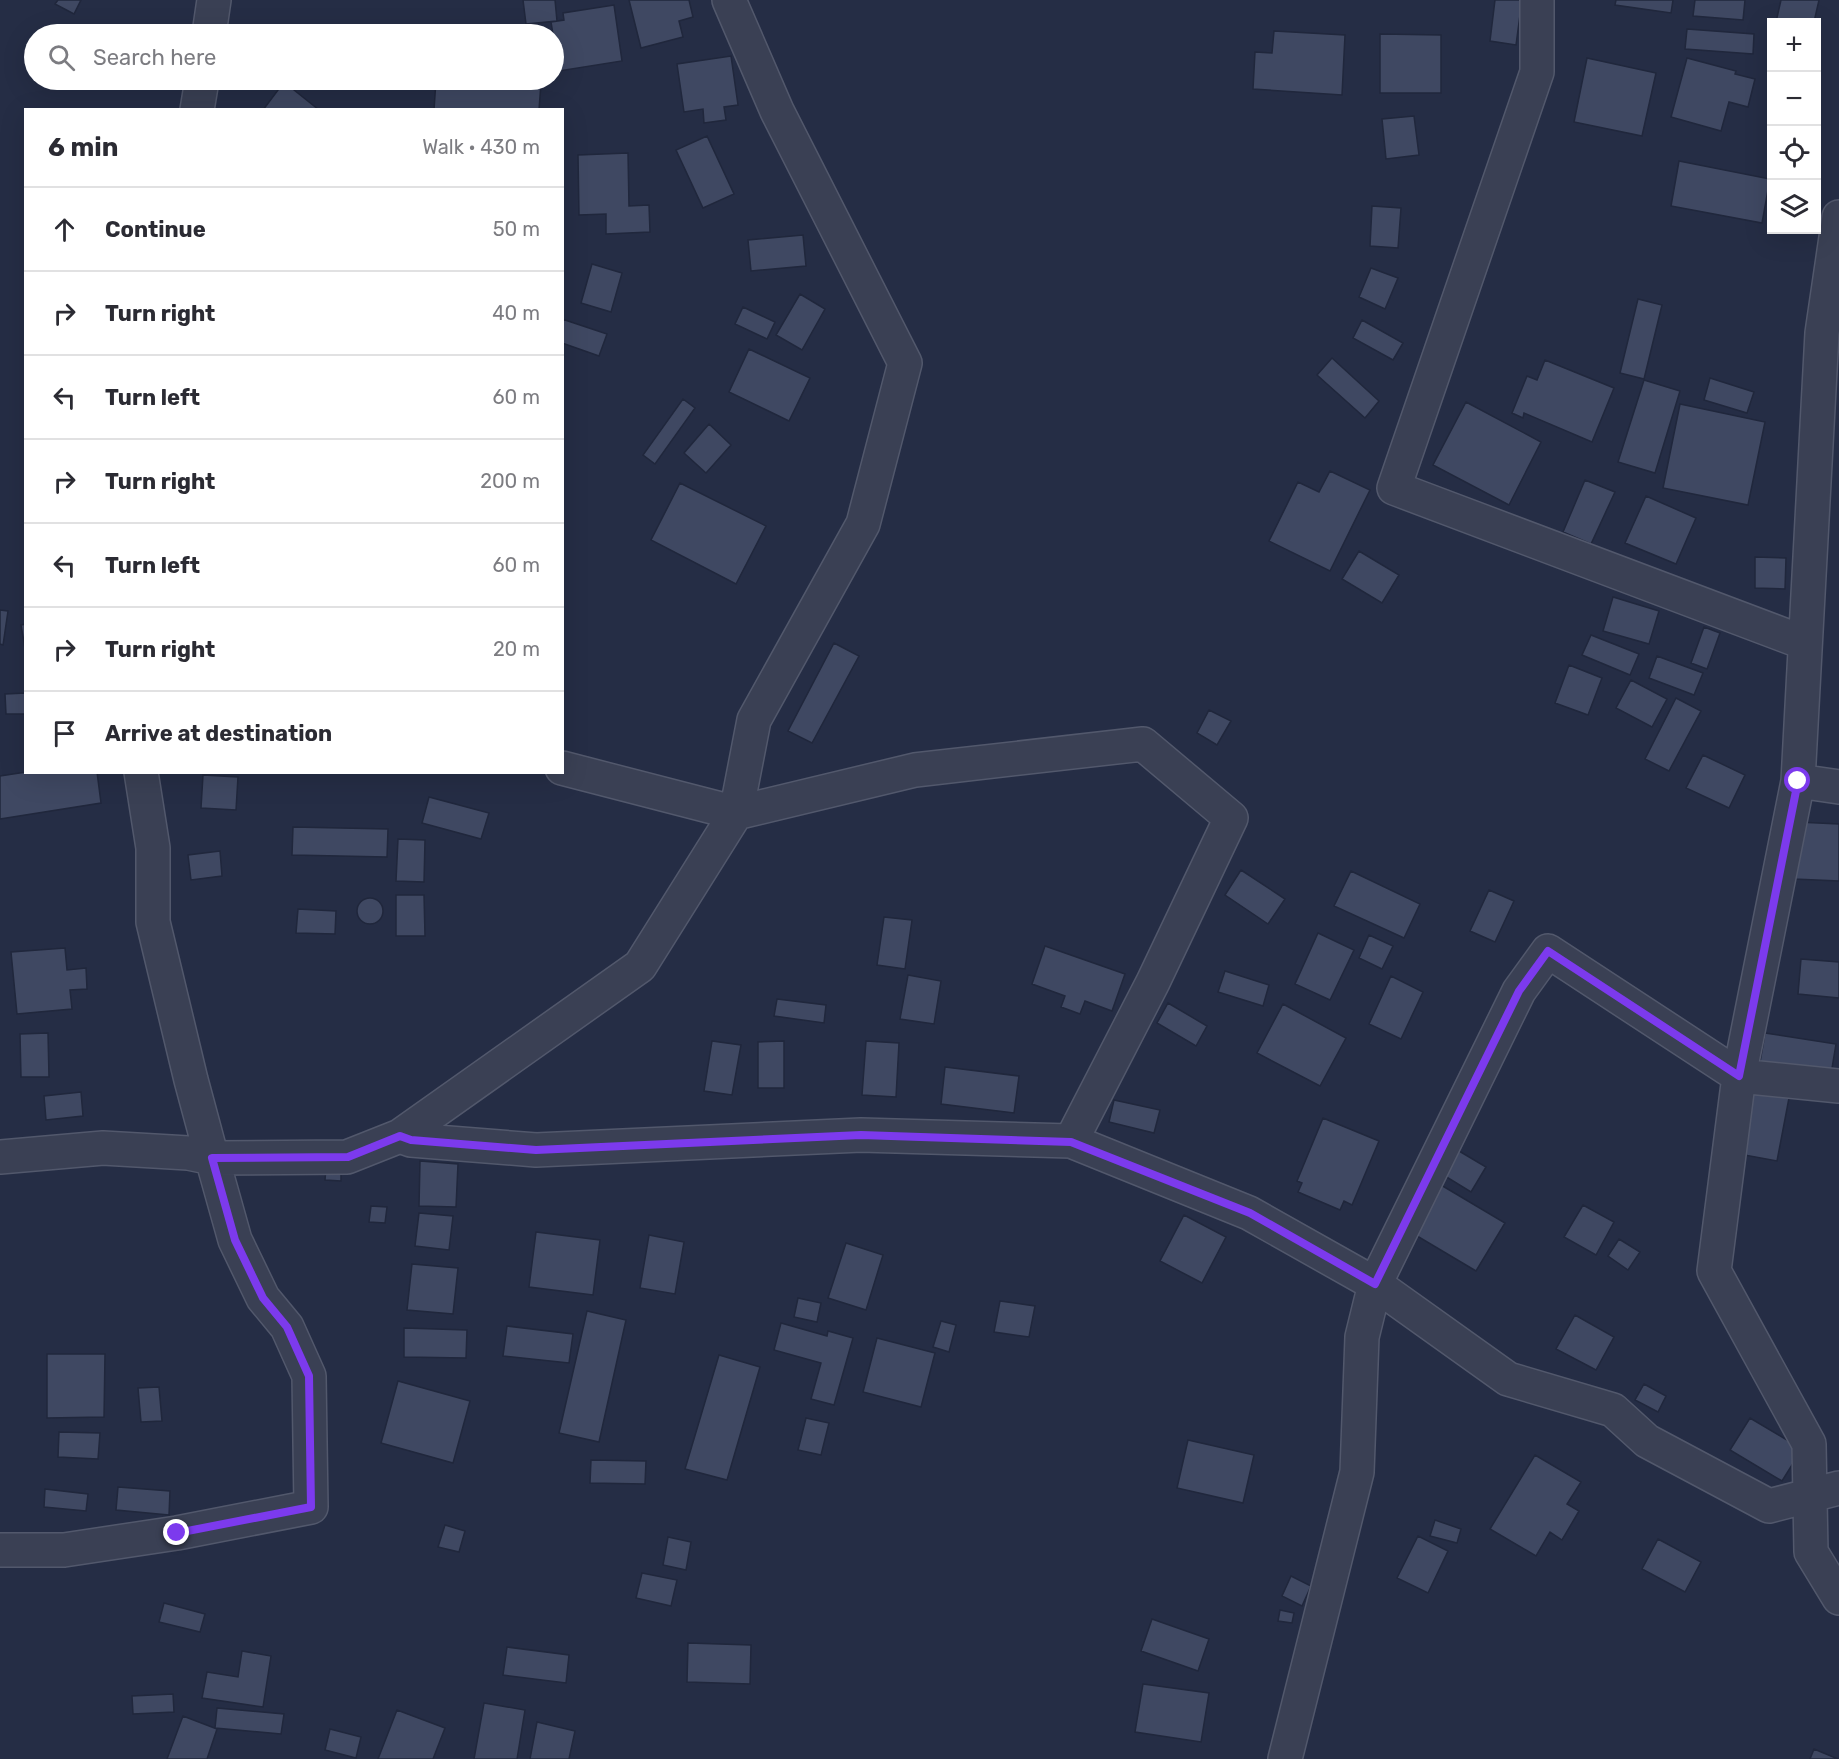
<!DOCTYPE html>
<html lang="en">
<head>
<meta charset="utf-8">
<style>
  :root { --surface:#fff; --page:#f7f7f7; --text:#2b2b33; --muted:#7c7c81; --line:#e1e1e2 }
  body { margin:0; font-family:Rubik,sans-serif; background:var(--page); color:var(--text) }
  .controls { position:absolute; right:18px; top:18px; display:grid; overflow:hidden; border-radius:0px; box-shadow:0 6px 24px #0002 }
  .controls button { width:54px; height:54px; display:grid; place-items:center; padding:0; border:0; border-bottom:2px solid var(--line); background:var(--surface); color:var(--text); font:30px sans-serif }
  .stop { position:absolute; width:18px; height:18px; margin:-14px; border:4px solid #7c3aed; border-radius:50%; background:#fff }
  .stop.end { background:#7c3aed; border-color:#fff; box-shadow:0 2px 6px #0008 }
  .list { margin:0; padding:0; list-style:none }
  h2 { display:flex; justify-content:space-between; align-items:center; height:78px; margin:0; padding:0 24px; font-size:26px }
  h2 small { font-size:20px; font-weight:400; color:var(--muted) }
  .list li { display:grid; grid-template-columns:39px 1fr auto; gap:18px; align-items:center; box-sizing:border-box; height:84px; padding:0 24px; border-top:2px solid var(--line) }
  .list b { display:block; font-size:22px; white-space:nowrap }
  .list em { font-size:20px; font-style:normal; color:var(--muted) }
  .icon { flex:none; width:33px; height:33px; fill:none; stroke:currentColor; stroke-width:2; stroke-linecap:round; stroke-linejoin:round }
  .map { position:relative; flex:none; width:1839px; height:1759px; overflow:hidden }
  .search { position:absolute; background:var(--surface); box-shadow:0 6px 24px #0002; left:24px; top:24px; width:540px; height:66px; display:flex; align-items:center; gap:15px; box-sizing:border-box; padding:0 21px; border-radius:33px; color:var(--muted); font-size:22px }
  .panel { position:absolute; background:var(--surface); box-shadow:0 6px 24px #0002; left:24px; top:108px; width:540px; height:666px; border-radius:0px }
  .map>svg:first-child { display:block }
  .building { fill:#3f4862; stroke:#20273c; stroke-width:1.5 }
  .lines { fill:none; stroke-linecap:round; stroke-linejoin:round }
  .minor-casing { stroke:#52586c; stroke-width:36 }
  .minor { stroke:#3a4054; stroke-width:33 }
  .route { stroke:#7c3aed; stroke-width:8 }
</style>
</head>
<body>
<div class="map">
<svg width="1839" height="1759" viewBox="0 0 1839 1759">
  <rect width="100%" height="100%" fill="#252d45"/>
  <path class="building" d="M58,0H81L74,14L55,4Z
    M523,0H555L557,21L526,24Z
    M629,0H689L693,17L679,21L683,37L641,48Z
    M1495,0H1522L1516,45L1490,41Z
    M1616,0H1673L1671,13L1615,5Z
    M1695,0H1745L1743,20L1693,16Z
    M1781,0H1819L1814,22H1776Z
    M614,5L622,61L559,71L551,22L564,20L563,13Z
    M1687,29L1754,34L1753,54L1685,49Z
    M1274,31L1345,35L1342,95L1253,89L1255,52L1272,53Z
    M1380,34L1441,35V93H1380Z
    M731,56L738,105L724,107L726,120L704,123L703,109L684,112L677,64Z
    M1587,58L1656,73L1642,136L1574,122Z
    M1687,58L1736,71L1735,74L1755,79L1748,107L1729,102L1721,131L1671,117Z
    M436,80L541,83L539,110H434Z
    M284,82L319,110H263Z
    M1414,116L1419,155L1386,159L1382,119Z
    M707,136L734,194L703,208L676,150Z
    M628,153L629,206L649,205L650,232L606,234V214L579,215L578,155Z
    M1679,161L1770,179L1762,223L1671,206Z
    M1372,206L1401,208L1398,248L1370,246Z
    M803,235L806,266L751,271L748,240Z
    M592,264L622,273L611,312L581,303Z
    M1371,268L1398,278L1385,309L1359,297Z
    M800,294L825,309L802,350L776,335Z
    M1638,299L1662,305L1644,379L1620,373Z
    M743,307L775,322L767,339L735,324Z
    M562,319L607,334L599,356L562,343Z
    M1362,320L1403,343L1393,360L1353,338Z
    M749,349L810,378L789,421L729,392Z
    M1332,358L1379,401L1365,418L1317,375Z
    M1545,360L1614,388L1592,442L1524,413L1523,418L1512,413L1527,376L1537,380Z
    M1710,378L1754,392L1747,413L1704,400Z
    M1644,380L1680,391L1655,473L1618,462Z
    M683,399L695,408L655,464L643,455Z
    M1466,402L1541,442L1509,505L1433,465Z
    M1680,404L1765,422L1748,505L1663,488Z
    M709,424L731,445L706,473L684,453Z
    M1330,471L1370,490L1330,571L1269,541L1298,482L1319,492Z
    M1585,480L1615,492L1591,544L1563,532Z
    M680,483L766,526L736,584L651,540Z
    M1646,496L1696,518L1676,564L1625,543Z
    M1359,551L1399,575L1382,603L1342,579Z
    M1755,557L1786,558L1785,589L1755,588Z
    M1613,597L1659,611L1649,644L1603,631Z
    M0,610L8,611L3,645L0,644Z
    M26,624V654L21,625Z
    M1704,627L1720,633L1707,669L1691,663Z
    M1591,635L1639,654L1630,675L1582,655Z
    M834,643L859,656L812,743L788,731Z
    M1657,656L1703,673L1694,695L1649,678Z
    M1569,665L1602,678L1588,715L1555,703Z
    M1631,680L1667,699L1652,727L1616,708Z
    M26,693V714H6L5,694Z
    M1676,698L1701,711L1669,771L1645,759Z
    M1209,710L1231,721L1217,745L1197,733Z
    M1703,755L1745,775L1729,808L1686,788Z
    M26,772H97L101,803L0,819V776Z
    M203,775L238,777L236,810L201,808Z
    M429,797L489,813L481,839L422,823Z
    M1797,822L1839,824V881L1794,879Z
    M293,827L388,829L387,857L292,855Z
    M398,839L425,840L424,882L396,881Z
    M220,851L222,876L191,880L188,855Z
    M1241,870L1285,899L1268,924L1225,895Z
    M1351,871L1420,904L1404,938L1334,906Z
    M1489,890L1514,901L1495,942L1470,931Z
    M396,895H424L425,936H396Z
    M357 911a13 13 0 1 1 26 0a13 13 0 1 1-26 0Z
    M298,909L336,911L335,934L296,933Z
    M884,917L912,920L905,969L877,965Z
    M1318,933L1354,950L1330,1000L1295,984Z
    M1369,935L1393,946L1382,969L1359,958Z
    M1045,946L1125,974L1112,1011L1085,1001L1080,1014L1061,1007L1065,996L1032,984Z
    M65,948L67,970L86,968L87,989L70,990L72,1009L17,1014L11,952Z
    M1801,959L1839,962V998L1798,994Z
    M1225,971L1269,985L1263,1006L1218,992Z
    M908,975L941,981L934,1024L900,1019Z
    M1391,976L1423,992L1401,1039L1369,1024Z
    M777,999L826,1005L824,1023L774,1016Z
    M1168,1003L1207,1026L1196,1046L1157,1023Z
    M1283,1004L1346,1038L1320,1086L1257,1053Z
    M48,1033L49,1077H21L20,1034Z
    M1765,1033L1836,1044L1831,1074L1760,1062Z
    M712,1041L741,1045L732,1095L704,1091Z
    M784,1041V1088H758V1042Z
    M866,1041L899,1043L896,1097L862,1095Z
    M945,1067L1019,1076L1014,1113L941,1104Z
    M81,1092L83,1116L46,1120L44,1096Z
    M1751,1092L1789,1098L1777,1161L1739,1154Z
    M1114,1100L1160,1110L1154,1133L1109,1122Z
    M1323,1118L1379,1141L1352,1205L1344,1201L1340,1210L1298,1192L1302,1183L1297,1181Z
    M1454,1148L1486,1167L1471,1192L1440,1173Z
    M420,1161L458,1164L456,1207L419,1206Z
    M326,1168L341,1169V1181L325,1180Z
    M1441,1185L1505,1223L1476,1271L1412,1233Z
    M1583,1205L1614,1222L1596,1255L1564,1237Z
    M371,1206L387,1207L385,1223L369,1222Z
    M419,1213L453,1216L449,1250L415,1246Z
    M1184,1215L1226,1237L1202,1283L1160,1261Z
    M536,1232L600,1240L593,1295L529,1287Z
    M649,1235L684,1242L675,1294L640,1288Z
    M1619,1239L1640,1252L1628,1270L1608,1256Z
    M846,1243L883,1255L866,1310L828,1298Z
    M412,1264L458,1268L453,1314L407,1310Z
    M798,1298L821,1303L817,1322L794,1317Z
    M1000,1301L1035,1306L1029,1337L994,1332Z
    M587,1311L626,1320L599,1442L559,1433Z
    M1575,1315L1614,1337L1596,1370L1556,1349Z
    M941,1321L956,1325L949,1352L933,1347Z
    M781,1323L827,1336L828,1331L853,1338L834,1405L811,1399L821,1363L774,1350Z
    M507,1326L573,1334L569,1363L503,1356Z
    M404,1328L467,1330L466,1358L404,1357Z
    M877,1338L935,1353L921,1407L863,1392Z
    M47,1354H105L104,1417L47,1418Z
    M719,1355L760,1367L727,1480L685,1469Z
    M398,1381L470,1401L453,1463L381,1443Z
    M1644,1384L1666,1396L1658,1412L1635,1400Z
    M159,1387L162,1421L141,1422L138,1388Z
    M806,1418L829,1423L821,1455L798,1450Z
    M1750,1418L1802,1449L1782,1481L1730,1450Z
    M59,1432L100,1433L98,1459L58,1457Z
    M1188,1440L1254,1455L1243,1503L1177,1488Z
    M1535,1455L1581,1482L1567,1504L1579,1511L1562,1540L1550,1532L1536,1556L1490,1529Z
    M591,1460L646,1461L645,1484L590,1483Z
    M118,1487L170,1491L169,1515L116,1510Z
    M45,1489L88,1494L86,1511L44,1507Z
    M1435,1520L1461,1529L1457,1543L1430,1536Z
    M445,1525L465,1531L459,1552L438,1547Z
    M1418,1536L1448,1551L1428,1593L1397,1578Z
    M668,1537L691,1542L686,1570L663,1565Z
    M1658,1539L1701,1562L1685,1592L1642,1569Z
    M642,1573L677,1580L671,1606L636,1598Z
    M1291,1576L1311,1586L1302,1606L1282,1596Z
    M164,1603L205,1614L200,1632L159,1622Z
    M1280,1610L1294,1613L1292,1623L1278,1621Z
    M1152,1619L1209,1639L1198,1671L1141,1651Z
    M688,1643L751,1645L750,1684L687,1682Z
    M507,1647L569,1655L566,1683L503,1675Z
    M242,1651L271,1656L263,1707L202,1698L207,1672L238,1677Z
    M1143,1684L1209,1693L1201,1742L1135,1732Z
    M173,1694L174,1712L133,1714L132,1696Z
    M484,1703L525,1710L517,1759H474Z
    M217,1708L284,1714L281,1734L215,1728Z
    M397,1710L445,1728L433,1759H378Z
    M183,1716L217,1729L207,1759H167Z
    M537,1722L575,1731L569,1759H530Z
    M330,1729L361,1737L356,1758L325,1750Z
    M1814,1749L1838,1759H1810Z"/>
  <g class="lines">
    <g class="minor-casing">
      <path id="minor" d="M1537,0V72L1394,488L1805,643
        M209,34L214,0
        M197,110L202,80
        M1839,217L1822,333L1798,781L1739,1076L1714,1271L1809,1444L1811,1552L1839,1598
        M562,768L736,813L915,770L1143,744L1231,818L1153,982L1071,1141
        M1798,781L1839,787
        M400,1136L411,1140L536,1150L861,1135L1071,1141L1249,1213L1375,1284L1508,1379L1613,1410L1647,1441L1769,1506L1839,1488
        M0,1157L103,1148L188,1153L212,1158L347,1157L400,1136L640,966L736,813L754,720L863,524L905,363L777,111L729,0
        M0,1550H64L177,1533L311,1507L309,1376L287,1327L263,1298L235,1240L212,1158L191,1080L153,922V848L141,772
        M1285,1759L1357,1472L1362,1337L1375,1284L1519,991L1548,951L1739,1076L1839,1086"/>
    </g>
    <use href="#minor" class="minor"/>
  </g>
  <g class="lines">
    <path class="route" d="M177,1533L311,1507L309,1376L287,1327L263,1298L235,1240L212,1158L348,1157L400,1136L411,1140L536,1150L861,1135L1071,1142L1250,1213L1375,1284L1519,991L1548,951L1739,1076L1798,781"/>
  </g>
</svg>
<div class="controls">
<button>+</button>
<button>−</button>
<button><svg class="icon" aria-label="locate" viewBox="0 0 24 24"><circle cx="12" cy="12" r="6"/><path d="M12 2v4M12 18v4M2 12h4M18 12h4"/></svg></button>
<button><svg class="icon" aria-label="layers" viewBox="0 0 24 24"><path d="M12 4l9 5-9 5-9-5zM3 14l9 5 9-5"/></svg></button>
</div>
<div class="stop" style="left:1798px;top:781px"></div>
<div class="stop end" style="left:177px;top:1533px"></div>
<div class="search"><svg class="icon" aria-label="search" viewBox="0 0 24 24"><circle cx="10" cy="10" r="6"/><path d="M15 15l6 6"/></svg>Search here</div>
<section class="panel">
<h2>6 min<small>Walk · 430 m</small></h2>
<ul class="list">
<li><svg class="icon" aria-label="ahead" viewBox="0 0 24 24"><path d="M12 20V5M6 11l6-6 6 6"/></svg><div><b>Continue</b></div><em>50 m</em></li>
<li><svg class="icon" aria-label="right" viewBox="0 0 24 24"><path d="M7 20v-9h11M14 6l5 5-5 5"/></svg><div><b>Turn right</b></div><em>40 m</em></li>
<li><svg class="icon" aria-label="left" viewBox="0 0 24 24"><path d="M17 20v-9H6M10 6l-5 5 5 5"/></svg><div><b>Turn left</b></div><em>60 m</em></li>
<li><svg class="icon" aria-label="right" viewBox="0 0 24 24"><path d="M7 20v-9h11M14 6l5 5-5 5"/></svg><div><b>Turn right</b></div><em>200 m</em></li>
<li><svg class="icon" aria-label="left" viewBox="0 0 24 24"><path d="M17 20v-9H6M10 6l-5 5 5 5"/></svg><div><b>Turn left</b></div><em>60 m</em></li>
<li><svg class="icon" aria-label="right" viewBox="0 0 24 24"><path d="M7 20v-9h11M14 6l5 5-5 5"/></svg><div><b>Turn right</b></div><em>20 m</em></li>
<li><svg class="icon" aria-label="arrive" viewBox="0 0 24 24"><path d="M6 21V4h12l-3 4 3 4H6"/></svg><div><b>Arrive at destination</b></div></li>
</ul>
</section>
</div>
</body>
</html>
